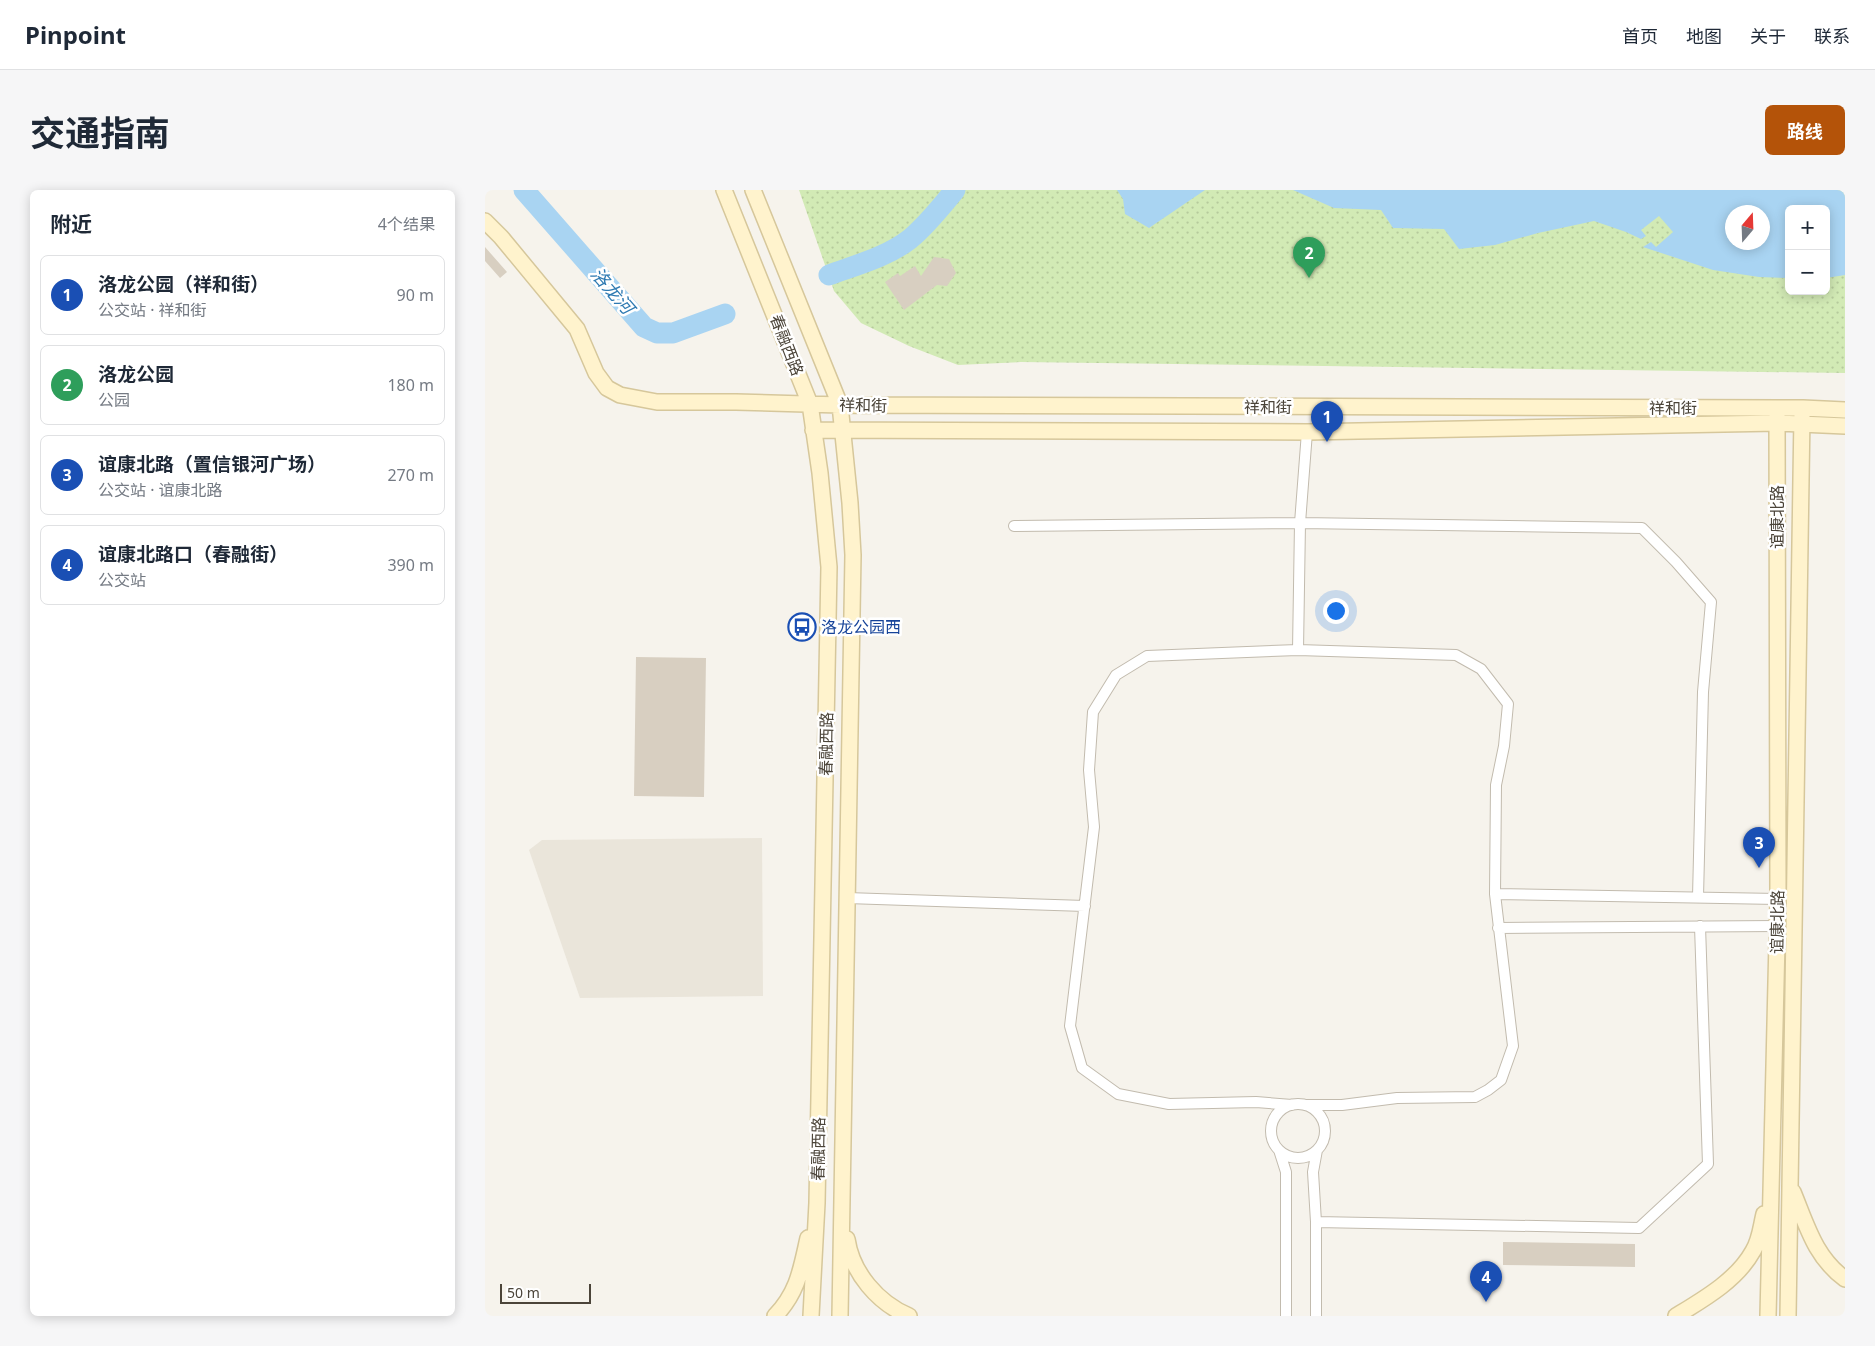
<!DOCTYPE html>
<html lang="zh">
<head>
<meta charset="utf-8">
<style>
  :root { --surface:#fff; --page:#f6f6f7; --text:#1f2937; --muted:#747a83; --line:#e0e1e3; --accent:#b45309 }
  body { margin:0; font-family:"Noto Sans","Noto Sans SC",sans-serif; background:var(--page); color:var(--text) }
  .controls { position:absolute; right:15px; top:15px; display:grid; overflow:hidden; border-radius:8px; box-shadow:0 2px 12px #0003 }
  .controls button { width:45px; height:45px; display:grid; place-items:center; padding:0; border:0; border-bottom:1px solid var(--line); background:var(--surface); color:var(--text); font:25px sans-serif }
  .compass { position:absolute; left:1240px; top:15px; width:45px; height:45px; border-radius:50%; background:var(--surface); box-shadow:0 2px 12px #0003; rotate:19deg }
  .scale { position:absolute; left:15px; bottom:12px; width:91px; box-sizing:border-box; padding-left:5px; border:2px solid #4b4439; border-top:0; font-size:14px; line-height:18px; white-space:nowrap; color:#4b4439; -webkit-text-stroke:4px #fff; paint-order:stroke }
  .you { position:absolute; left:850px; top:420px; width:18px; height:18px; margin:-12px; border:4px solid #fff; border-radius:50%; background:#1a73e8; box-shadow:0 0 0 8px #1a73e833 }
  .badge { display:grid; place-items:center; width:32px; height:32px; border-radius:50%; background:var(--accent); color:#fff; font-size:16px; font-weight:700 }
  .pin { position:absolute; translate:-50% -41px; filter:drop-shadow(0 1px 2px #0008) }
  .pin::after { content:''; position:absolute; top:26px; width:18px; height:15px; background:inherit; clip-path:polygon(0 0,100% 0,50% 100%) }
  .list { margin:0; padding:0; list-style:none }
  h2 { display:flex; justify-content:space-between; align-items:center; height:65px; margin:0; padding:0 20px; font-size:21px }
  h2 small { font-size:16px; font-weight:400; color:var(--muted) }
  .list li { display:grid; grid-template-columns:32px 1fr auto; gap:15px; align-items:center; box-sizing:border-box; height:80px; margin:0 10px 10px; padding:0 10px; border:1px solid var(--line); border-radius:8px }
  .list b { display:block; font-size:19px; white-space:nowrap }
  .list p { margin:0; font-size:16px; white-space:nowrap; color:var(--muted) }
  .list em { font-size:16px; font-style:normal; color:var(--muted) }
  .map { position:relative; flex:none; width:1360px; height:1126px; overflow:hidden; border-radius:8px }
  header { display:flex; align-items:center; gap:30px; box-sizing:border-box; height:70px; padding:0 25px; background:var(--surface); border-bottom:1px solid var(--line) }
  header strong { font-size:24px }
  nav { display:flex; gap:28px; margin-inline-start:auto; font-size:18px }
  .intro { display:flex; align-items:center; justify-content:space-between; box-sizing:border-box; height:120px; padding:0 30px }
  h1 { margin:0; font-size:35px }
  .button { padding:12px 22px; border-radius:8px; background:var(--accent); color:#fff; font-size:18px; font-weight:700 }
  main { display:flex; gap:30px; padding:0 30px }
  aside { flex:1; background:var(--surface); border-radius:8px; box-shadow:0 2px 12px #0003 }
  .map>svg:first-child { display:block }
  .residential { fill:#eae5da }
  .park { fill:url(#park-dots); fill-rule:evenodd }
  .water { fill:#a9d4f2; fill-rule:evenodd }
  .lines { fill:none; stroke-linecap:round; stroke-linejoin:round }
  .river { stroke:#a9d4f2; stroke-width:21 }
  .building { fill:#d8cfc1 }
  .street-casing { stroke:#c2bbae; stroke-width:12 }
  .secondary-casing { stroke:#d6c79b; stroke-width:18 }
  .street { stroke:#fff; stroke-width:10 }
  .secondary { stroke:#fff3cd; stroke-width:15 }
  .labels { text-anchor:middle; stroke-width:5; stroke-linejoin:round; paint-order:stroke }
  .street-label { font-size:16px; fill:#4b4439; stroke:#fff }
  .transit-label { font-size:16px; fill:#164399; stroke:#fff; text-anchor:start }
  .water-label { font-size:18px; font-style:italic; fill:#2e7ab2; stroke:#fff }
</style>
</head>
<body>
<header>
<strong>Pinpoint</strong>
<nav><a>首页</a><a>地图</a><a>关于</a><a>联系</a></nav>
</header>
<div class="intro"><h1>交通指南</h1><a class="button">路线</a></div>
<main>
<aside>
<h2>附近<small>4个结果</small></h2>
<ul class="list">
<li><span class="badge" style="background:#1a4fb4">1</span><div><b>洛龙公园（祥和街）</b><p>公交站 · 祥和街</p></div><em>90 m</em></li>
<li><span class="badge" style="background:#2e9e5b">2</span><div><b>洛龙公园</b><p>公园</p></div><em>180 m</em></li>
<li><span class="badge" style="background:#1a4fb4">3</span><div><b>谊康北路（置信银河广场）</b><p>公交站 · 谊康北路</p></div><em>270 m</em></li>
<li><span class="badge" style="background:#1a4fb4">4</span><div><b>谊康北路口（春融街）</b><p>公交站</p></div><em>390 m</em></li>
</ul>
</aside>
<div class="map">
<svg width="1360" height="1126" viewBox="0 0 1360 1126">
  <defs>
    <pattern id="park-dots" width="8" height="8" patternUnits="userSpaceOnUse" patternTransform="scale(1.25)"><rect width="8" height="8" fill="#d2eab5"/><path d="M2 2h.1M6 6h.1" fill="none" stroke="#b6ca9c" stroke-width="1.8" stroke-linecap="round"/></pattern>
  </defs>
  <rect width="100%" height="100%" fill="#f6f3ec"/>
  <path class="residential" d="M277,648L278,806L95,808L44,660L57,650Z"/>
  <path class="park" d="M314,0H1360V183L536,172L473,175L424,156L376,133L349,101ZM1304,19H1341V101H1304ZM1248,22H1278V52H1248Z"/>
  <path class="water" d="M632,0H720L664,38L640,24L638,9Z
    M808,0H1360V85L1341,88V19H1304V88L1274,87L1228,80L1158,57L1166,52L1171,57L1188,42L1174,26L1156,40L1161,46L1156,49L1141,42L1109,31L1053,43L1010,55L974,59L959,39L908,38L896,20L849,18ZM1278,22V52H1248V22Z"/>
  <g class="lines">
    <path class="river" d="M39,0L159,137L172,143H188L240,124
      M344,85C371,75 402,67 425,49C442,35 456,17 470,0"/>
  </g>
  <path class="building" d="M0,57L22,82L15,88L0,71Z
    M449,67L464,69L471,83L462,96L452,95L419,120L400,92L413,83L415,86L430,76L436,86Z
    M151,467L221,468L219,607L149,606Z
    M1018,1052L1150,1054V1077L1018,1075Z"/>
  <g class="lines">
    <g class="street-casing">
      <path id="street" d="M529,336L815,333L1157,338L1191,372L1226,412L1218,502L1213,707
        M813,460L815,333L822,242
        M1010,704L1293,709
        M362,708L600,716
        M1013,738L1292,736
        M786 941a27 27 0 1 1 54 0a27 27 0 1 1-54 0Z
        M807,915L771,912L684,914L633,904L597,878L585,836L609,637L604,580L608,522L631,485L662,466L813,460L971,465L996,479L1023,514L1019,556L1011,595L1010,704L1028,856L1016,890L1003,900L990,907L912,908L857,915H820
        M794,960L801,982V1126
        M831,1032L1154,1038L1223,974L1215,736
        M831,1126V1032L828,982L832,960"/>
    </g>
    <g class="secondary-casing">
      <path id="secondary" d="M239,0L325,214L335,283L344,377L332,1013L326,1126
        M268,0L355,215L365,313L368,365L355,1126
        M0,31L16,47L92,139L111,183L122,198L135,205L172,212H251L355,215L1318,218L1360,220
        M328,240L822,242L1292,233L1360,236
        M1308,1002C1322,1036 1330,1067 1360,1089
        M362,1049C367,1083 393,1113 424,1126
        M290,1126C313,1102 316,1079 323,1048
        M1191,1126C1219,1109 1252,1090 1268,1061C1275,1050 1276,1036 1279,1024
        M1283,1126L1293,709L1292,225
        M1303,1126L1317,225"/>
    </g>
    <use href="#street" class="street"/>
    <use href="#secondary" class="secondary"/>
  </g>
  <defs>
    <g id="bus-ring" transform="scale(1.4375)"><circle r="9.5" fill="#fff" stroke="#1a4fb4" stroke-width="1.5"/><path d="M-5-6H5V4H4V6H2V4H-2V6H-4V4H-5ZM-3.5-4V0h7V-4ZM-3.5 1.2v1.5H-2V1.2ZM2 1.2v1.5H3.5V1.2Z" fill="#1a4fb4"/></g>
  </defs>
  <g fill-rule="evenodd">
    <use href="#bus-ring" x="317" y="437"/>
  </g>
  <g class="labels">
    <g class="street-label">
      <text transform="translate(302 155) rotate(69)" y="6">春融西路</text>
      <text transform="translate(378 215) rotate(1)" y="6">祥和街</text>
      <text x="783" y="223">祥和街</text>
      <text x="1188" y="224">祥和街</text>
      <text transform="translate(1292 327) rotate(-90)" y="6">谊康北路</text>
      <text transform="translate(341 554) rotate(-89)" y="6">春融西路</text>
      <text transform="translate(1292 732) rotate(-89)" y="6">谊康北路</text>
      <text transform="translate(333 959) rotate(-89)" y="6">春融西路</text>
    </g>
    <g class="transit-label">
      <text x="336" y="443">洛龙公园西</text>
    </g>
    <g class="water-label">
      <text transform="translate(127 101) rotate(49)" y="6">洛龙河</text>
    </g>
  </g>
</svg>
<div class="controls">
<button>+</button>
<button>−</button>
</div>
<svg class="compass" viewBox="-18 -18 36 36"><path d="M0-13l5 13h-10z" fill="#e53935"/><path d="M0 13l5-13h-10z" fill="#747a83"/></svg>
<div class="scale">50 m</div>
<div class="you"></div>
<div class="pin badge" style="left:842px;top:252px;background:#1a4fb4">1</div>
<div class="pin badge" style="left:824px;top:88px;background:#2e9e5b">2</div>
<div class="pin badge" style="left:1274px;top:678px;background:#1a4fb4">3</div>
<div class="pin badge" style="left:1001px;top:1112px;background:#1a4fb4">4</div>
</div>
</main>
</body>
</html>
